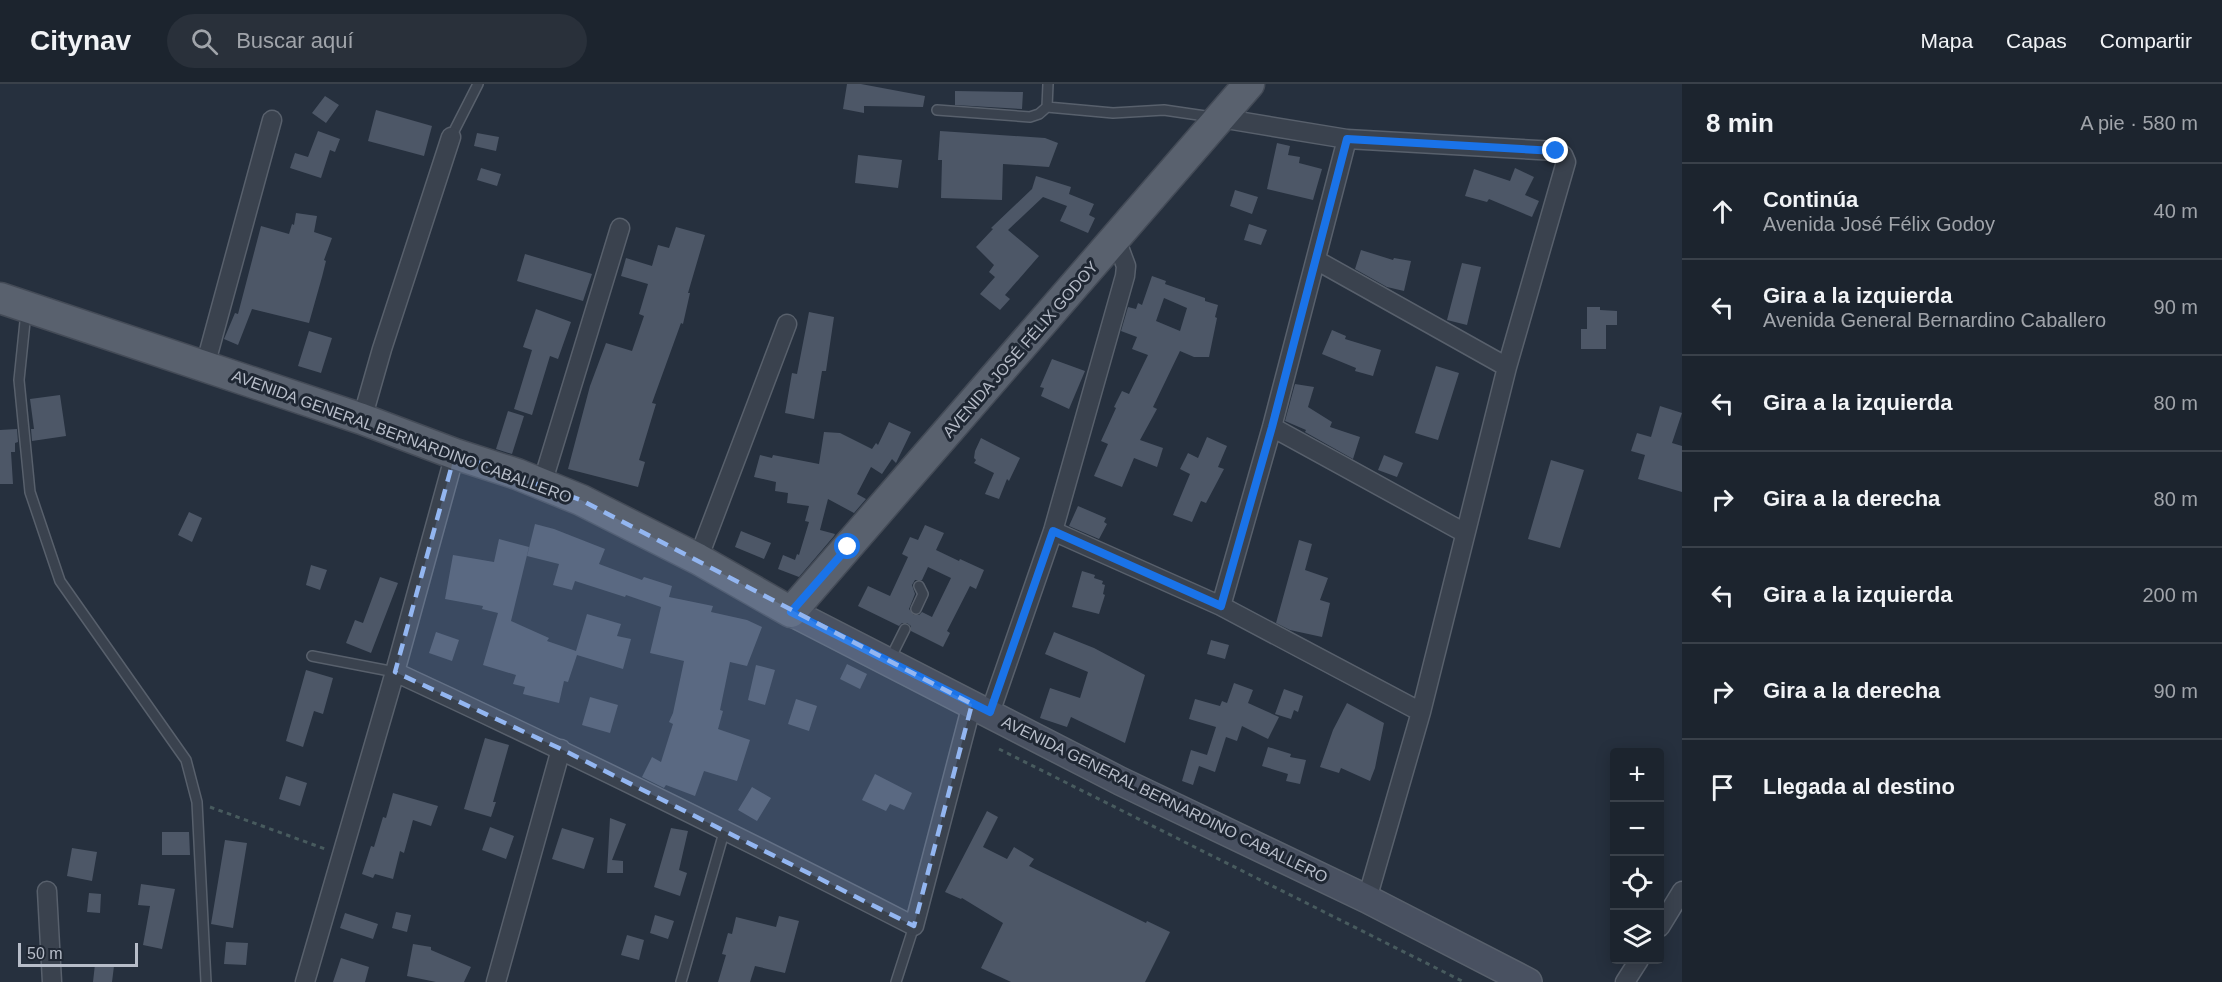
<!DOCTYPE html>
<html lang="es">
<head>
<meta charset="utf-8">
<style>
  :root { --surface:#1c242e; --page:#29303a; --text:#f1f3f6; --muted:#a0a4aa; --line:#3a414a }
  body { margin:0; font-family:Arial,sans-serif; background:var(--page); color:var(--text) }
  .controls { position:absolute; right:18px; bottom:18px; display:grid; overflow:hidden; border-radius:6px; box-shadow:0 3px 15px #0003 }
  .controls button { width:54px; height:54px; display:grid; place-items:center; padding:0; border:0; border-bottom:2px solid var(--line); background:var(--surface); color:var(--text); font:30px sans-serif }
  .scale { position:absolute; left:18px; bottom:15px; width:120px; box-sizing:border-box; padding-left:6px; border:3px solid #b7bdc9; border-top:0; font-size:16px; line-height:21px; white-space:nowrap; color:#b7bdc9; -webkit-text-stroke:4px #1f2733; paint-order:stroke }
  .stop { position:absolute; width:18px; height:18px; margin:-14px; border:4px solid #1a73e8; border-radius:50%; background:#fff }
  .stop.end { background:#1a73e8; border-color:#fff; box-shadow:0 2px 6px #0008 }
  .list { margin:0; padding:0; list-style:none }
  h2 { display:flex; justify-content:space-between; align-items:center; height:78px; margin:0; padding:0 24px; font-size:26px }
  h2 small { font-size:20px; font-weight:400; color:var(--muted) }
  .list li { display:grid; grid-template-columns:39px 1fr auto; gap:18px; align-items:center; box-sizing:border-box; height:96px; padding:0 24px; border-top:2px solid var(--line) }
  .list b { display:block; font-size:22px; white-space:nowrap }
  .list p { margin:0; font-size:20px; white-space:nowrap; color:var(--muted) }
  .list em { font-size:20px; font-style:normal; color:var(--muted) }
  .icon { flex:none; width:33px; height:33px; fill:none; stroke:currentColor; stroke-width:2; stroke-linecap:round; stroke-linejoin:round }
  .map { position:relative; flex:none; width:1682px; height:898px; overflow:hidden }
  header { display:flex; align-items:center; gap:36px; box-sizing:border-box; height:84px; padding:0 30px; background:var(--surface); border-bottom:2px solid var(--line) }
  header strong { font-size:28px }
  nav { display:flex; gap:33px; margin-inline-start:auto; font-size:21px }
  .search { width:420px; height:54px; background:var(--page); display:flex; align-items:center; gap:15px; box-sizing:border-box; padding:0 21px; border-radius:33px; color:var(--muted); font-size:22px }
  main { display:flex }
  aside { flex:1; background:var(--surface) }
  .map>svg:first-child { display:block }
  .building { fill:#4d5767; fill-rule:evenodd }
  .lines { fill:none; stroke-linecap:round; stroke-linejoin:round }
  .service-casing { stroke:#58606c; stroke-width:12 }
  .minor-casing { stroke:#58606c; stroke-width:21 }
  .secondary-casing { stroke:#58606c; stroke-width:30 }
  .primary-casing { stroke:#444b57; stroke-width:33 }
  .path { stroke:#485b5e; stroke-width:3; stroke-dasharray:4.5 4.5; stroke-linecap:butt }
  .service { stroke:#3a424e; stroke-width:9 }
  .minor { stroke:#3a424e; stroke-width:18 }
  .secondary { stroke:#495161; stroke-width:27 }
  .primary { stroke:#59616e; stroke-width:30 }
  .route { stroke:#1a73e8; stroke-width:8 }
  .marked { fill:#93b6f1; fill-opacity:0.2; stroke:#93b6f1; stroke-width:4.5; stroke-dasharray:12 8; stroke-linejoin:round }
  .labels { text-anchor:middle; stroke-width:6; stroke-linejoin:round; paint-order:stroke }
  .street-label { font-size:16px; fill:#b7bdc9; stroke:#1f2733 }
</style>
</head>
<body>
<header>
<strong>Citynav</strong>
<div class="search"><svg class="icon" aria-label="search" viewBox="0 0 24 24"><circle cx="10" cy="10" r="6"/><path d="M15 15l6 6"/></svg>Buscar aquí</div>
<nav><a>Mapa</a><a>Capas</a><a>Compartir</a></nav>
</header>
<main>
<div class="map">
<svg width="1682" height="898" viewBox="0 0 1682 898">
  <rect width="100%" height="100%" fill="#26303e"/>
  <path class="building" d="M847,0H861L925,12L923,23L864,22V29L843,25Z
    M955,7L1023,8L1022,25L955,21Z
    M325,12L339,21L326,39L312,29Z
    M376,26L432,42L424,72L368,57Z
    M318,47L340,55L335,68L330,66L321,94L290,84L295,69L308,73Z
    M940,47L1045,54L1058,59L1049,83L1003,80L1002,116L941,114L942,76H938Z
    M477,49L499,53L496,67L474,62Z
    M1277,59L1290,62L1288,71L1300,73L1299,79L1322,85L1313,116L1267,105Z
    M858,71L902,76L898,104L855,99Z
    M481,84L501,90L497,102L477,96Z
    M1515,84L1534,93L1525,111L1539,117L1532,133L1489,115L1487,118L1465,112L1474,85L1510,97Z
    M1036,92L1071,103L1069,110L1094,120L1089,131L1095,134L1088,149L1060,137L1067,122L1043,113L1008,146L1039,172L1005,211L1010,215L1000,226L980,210L995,193L989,188L994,181L976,163L993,145L991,144L1032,105Z
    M1235,106L1258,113L1252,130L1230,122Z
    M296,129L317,132L314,148L332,154L324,176L326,177L322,193L309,239L252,225L238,261L224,255L235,229L238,230L261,142L289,150L292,140L294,141Z
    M1249,140L1267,146L1261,161L1244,156Z
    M676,143L705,151L688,209H690L683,240L681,239L652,319L656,320L639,376L645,378L638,403L568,385L590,302L606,259L632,267L644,232L639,230L648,200L621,192L626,174L652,182L658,161L669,164Z
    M1361,166L1393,176L1394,174L1411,177L1404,207L1387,203L1355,185Z
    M525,170L592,190L583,217L517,197Z
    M1462,179L1481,183L1467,241L1447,236Z
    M1152,192L1166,197L1165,200L1205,214V217L1218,221L1215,233L1217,234L1209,273H1194L1180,267L1153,323L1157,325L1140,356L1163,364L1157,383L1134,374L1122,403L1094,392L1108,360L1101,357L1116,324L1114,323L1122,307L1129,310L1148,271L1132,265L1137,253L1121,247L1128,223L1136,225L1138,219L1142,221ZM1164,214L1187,224L1180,247L1156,237Z
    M1587,223H1600V226L1617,227V241H1606V265H1581V245H1587Z
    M536,225L571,238L558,275L550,272L532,331L514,325L532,266L523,263Z
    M809,228L834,233L826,287H822L814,335L785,329L792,289L797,290Z
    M1332,246L1346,252L1345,255L1381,266L1373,292L1355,287L1356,284L1322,270Z
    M309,247L332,254L321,289L298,282Z
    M1052,275L1085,287L1069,325L1041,312L1044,304L1040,303Z
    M1436,282L1459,289L1438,356L1415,349Z
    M1295,300L1314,303L1308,323L1332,338L1330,343L1360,353L1353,375L1305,348L1306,346L1285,337Z
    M60,311L66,352L32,357L31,345H34L30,315Z
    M1660,322L1682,329L1672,359L1682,362V408L1638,395L1645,371L1631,367L1637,349L1651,353Z
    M508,327L524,332L512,370L496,365Z
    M889,338L911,348L896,379L892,375L882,390L871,383L857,410L866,415L854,429L828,415L820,446L835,450L834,452L799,493L778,485L783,471L795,476L797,470L799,471L809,438L805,437L809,422L787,419L788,409L775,407L776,398L754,393L760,371L772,374L773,371L819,380L824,348L840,349L872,365L876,359L878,361Z
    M17,345L18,358L15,359V368H11L13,400H0V346Z
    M1207,353L1227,362L1218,383L1224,385L1206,419L1201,417L1192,438L1173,431L1190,390L1180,385L1188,369L1198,374Z
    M981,354L1020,374L1009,397L1007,395L999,415L985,410L994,389L974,379L976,376L974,374L975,367Z
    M1384,371L1403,379L1397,393L1378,386Z
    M1551,376L1584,386L1560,464L1528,455Z
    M1078,422L1106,434L1104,438L1107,440L1099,455L1069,442Z
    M189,428L202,434L192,458L178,451Z
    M535,440L554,445L605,465L599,480L642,496L644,493L672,502L669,513L713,522L711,528L747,536L762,543L747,582L730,578L720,626L723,627L718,645L750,656L737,697L704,687L695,712L666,701L664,704L642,693L652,673L661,678L673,640L669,638L673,629L684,577L650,569L661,523L626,511L625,513L575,497L572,506L553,501L559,480L527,472Z
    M925,441L944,449L936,466L959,477L960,475L984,486L976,505L970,502L947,547L950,549L943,563L911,547V542L907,539H902L899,542L858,522L868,502L890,512L908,473L902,470L910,453L918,456ZM928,483L951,494L932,533L922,528L919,531H914L909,525L915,510L912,501L915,496H922Z
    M741,447L771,459L764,475L735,463Z
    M499,455L529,463L511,537L549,554L547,557L576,567L587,530L621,540L617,552L631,555L623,585L577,571L568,598L564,597L559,619L523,610L525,603L513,600L516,591L483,581L498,529L482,525L483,522L445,515L453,471L494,478Z
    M1299,456L1312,460L1305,486L1328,494L1320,516L1330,519L1322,553L1290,546L1276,539Z
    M311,481L327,486L320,506L306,501Z
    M1082,487L1095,491L1094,494L1103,497L1102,500L1105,501L1103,510L1105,511L1099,530L1072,523Z
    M380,493L398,499L371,569L346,559L355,536L363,539Z
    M436,548L459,556L452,577L429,569Z
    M1054,548L1094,564L1145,591L1125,659L1071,633L1067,643L1040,634L1050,604L1080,614L1088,588L1045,570Z
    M1211,556L1229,561L1225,575L1207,570Z
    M847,580L867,590L860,605L840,595Z
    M756,581L775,586L765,621L748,616Z
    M306,586L333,594L323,630L314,627L303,663L286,657Z
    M1234,599L1253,606L1248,619L1279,633L1268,655L1242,642L1237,657L1226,653L1215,688L1199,682L1193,701L1182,697L1191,666L1207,671L1216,643L1189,635L1195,615L1220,622L1222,617L1227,619Z
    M1284,605L1303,612L1298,628L1294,626L1291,635L1275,630Z
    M590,613L618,621L610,649L582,641Z
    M796,615L817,622L809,647L788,640Z
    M1347,619L1384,639L1375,684L1370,697L1341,684L1339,689L1320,683L1333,646Z
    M485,654L509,661L493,718H496L491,733L464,725Z
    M1268,663L1291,670L1290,673L1306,676L1300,700L1286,697L1288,690L1262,682Z
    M875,690L912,709L904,726L890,720L886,727L862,716Z
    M286,692L307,699L300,722L279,715Z
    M752,703L771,714L757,737L738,726Z
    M393,709L438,722L431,742L413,736L404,769L400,767L393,795L375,790L373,794L362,790L371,762L374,763L383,733L386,734Z
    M987,727L998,733L983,763L1007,775L1014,763L1034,775L1029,782L1146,839L1147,837L1170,848L1145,898H1011L981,884L1003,839L962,814L961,815L945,808Z
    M610,734L626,740L612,776L623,777V789H607Z
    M490,743L514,752L506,775L482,766Z
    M562,744L594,754L584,785L552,775Z
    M671,744L688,747L679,786L687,789L680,812L654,803Z
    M162,748H189L190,771H162Z
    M225,756L247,759L233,844L211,840Z
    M72,764L97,768L92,797L67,792Z
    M141,800L175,805L162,865L143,861L150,822L138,821Z
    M89,809L101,810L100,829L87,828Z
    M396,828L411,831L407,848L392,844Z
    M345,829L378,840L373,855L340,844Z
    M655,831L674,837L668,855L650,849Z
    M779,832L799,837L785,889L755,882L750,898H718L726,871L722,870L728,849L732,850L736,833L776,843Z
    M627,851L644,856L639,876L621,871Z
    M226,858L248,859L246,881L224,880Z
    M413,860L431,863V866L471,883L464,898H436L407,892Z
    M341,874L369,883L365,898H333Z
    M95,880L114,882L112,898H93Z"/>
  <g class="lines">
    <g class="service-casing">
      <path id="service" d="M1047,23L1048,0
        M937,26L1030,33L1039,30L1047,23L1113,29L1164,26L1212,33
        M451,53L478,0
        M26,228L19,296L30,408L60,497L186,676L197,718L206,898
        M916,525L923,510L919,502
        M312,572L395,588
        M890,575L905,545
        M681,898L725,745
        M896,898L914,842"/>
    </g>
    <g class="minor-casing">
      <path id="minor" d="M1220,34L1347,55L1556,67L1563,71L1566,78L1507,283L1421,628L1367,815
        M1316,176L1507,283
        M205,282L272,36
        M362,335L382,265L451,53
        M1272,343L1465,449
        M542,400L620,144
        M1053,447L1221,522L1421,628
        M698,475L787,240
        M1221,522L1272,343L1347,55
        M395,588C570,669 742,754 914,842L972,620
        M990,629L1053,447L1125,192L1126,182L1116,155
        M47,807L52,898
        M1660,843L1682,807
        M305,898L395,588L455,370
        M496,898L561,665
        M1625,898L1639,876"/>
    </g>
    <g class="secondary-casing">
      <path id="secondary" d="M791,528L1120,697L1367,815L1528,898"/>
    </g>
    <g class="primary-casing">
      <path id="primary" d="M0,214L362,335L455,370L517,390L581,416L698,475L791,528L1249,0"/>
    </g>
    <path class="path" d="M999,665L1464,898
      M210,723L328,766"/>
    <use href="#service" class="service"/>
    <use href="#minor" class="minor"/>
    <use href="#secondary" class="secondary"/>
    <use href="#primary" class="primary"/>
  </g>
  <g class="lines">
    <path class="route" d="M848,463L791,528L990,628L1053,447L1221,522L1272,343L1347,55L1556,67"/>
  </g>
  <path class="marked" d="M455,370L581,416L972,620L914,842L561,665L395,588Z"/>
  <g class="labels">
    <g class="street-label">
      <text transform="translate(1020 265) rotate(-49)" y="6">AVENIDA JOSÉ FÉLIX GODOY</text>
      <text transform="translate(402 352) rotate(20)" y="6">AVENIDA GENERAL BERNARDINO CABALLERO</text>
      <text transform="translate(1165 715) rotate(26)" y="6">AVENIDA GENERAL BERNARDINO CABALLERO</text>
    </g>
  </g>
</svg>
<div class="controls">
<button>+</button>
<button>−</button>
<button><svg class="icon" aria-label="locate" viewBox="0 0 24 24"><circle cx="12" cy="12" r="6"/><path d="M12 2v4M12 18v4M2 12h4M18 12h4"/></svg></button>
<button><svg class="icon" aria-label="layers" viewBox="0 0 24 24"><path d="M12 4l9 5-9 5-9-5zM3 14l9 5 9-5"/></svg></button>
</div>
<div class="scale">50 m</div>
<div class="stop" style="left:848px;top:463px"></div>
<div class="stop end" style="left:1556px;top:67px"></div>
</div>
<aside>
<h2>8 min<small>A pie · 580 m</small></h2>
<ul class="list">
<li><svg class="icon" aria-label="ahead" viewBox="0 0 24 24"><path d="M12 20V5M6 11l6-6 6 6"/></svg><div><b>Continúa</b><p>Avenida José Félix Godoy</p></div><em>40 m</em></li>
<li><svg class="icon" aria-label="left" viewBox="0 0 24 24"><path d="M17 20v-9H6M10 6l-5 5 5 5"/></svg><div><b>Gira a la izquierda</b><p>Avenida General Bernardino Caballero</p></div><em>90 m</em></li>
<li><svg class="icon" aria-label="left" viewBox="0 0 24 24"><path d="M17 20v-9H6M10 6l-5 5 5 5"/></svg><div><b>Gira a la izquierda</b></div><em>80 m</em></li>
<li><svg class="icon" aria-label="right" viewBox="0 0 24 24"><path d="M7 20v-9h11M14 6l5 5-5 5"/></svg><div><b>Gira a la derecha</b></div><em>80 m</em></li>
<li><svg class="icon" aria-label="left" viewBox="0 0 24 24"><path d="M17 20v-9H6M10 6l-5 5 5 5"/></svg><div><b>Gira a la izquierda</b></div><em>200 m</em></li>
<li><svg class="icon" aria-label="right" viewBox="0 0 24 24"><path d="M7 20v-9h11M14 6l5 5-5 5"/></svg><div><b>Gira a la derecha</b></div><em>90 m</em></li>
<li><svg class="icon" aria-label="arrive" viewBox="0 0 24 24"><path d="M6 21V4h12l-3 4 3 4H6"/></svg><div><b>Llegada al destino</b></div></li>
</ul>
</aside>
</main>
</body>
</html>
